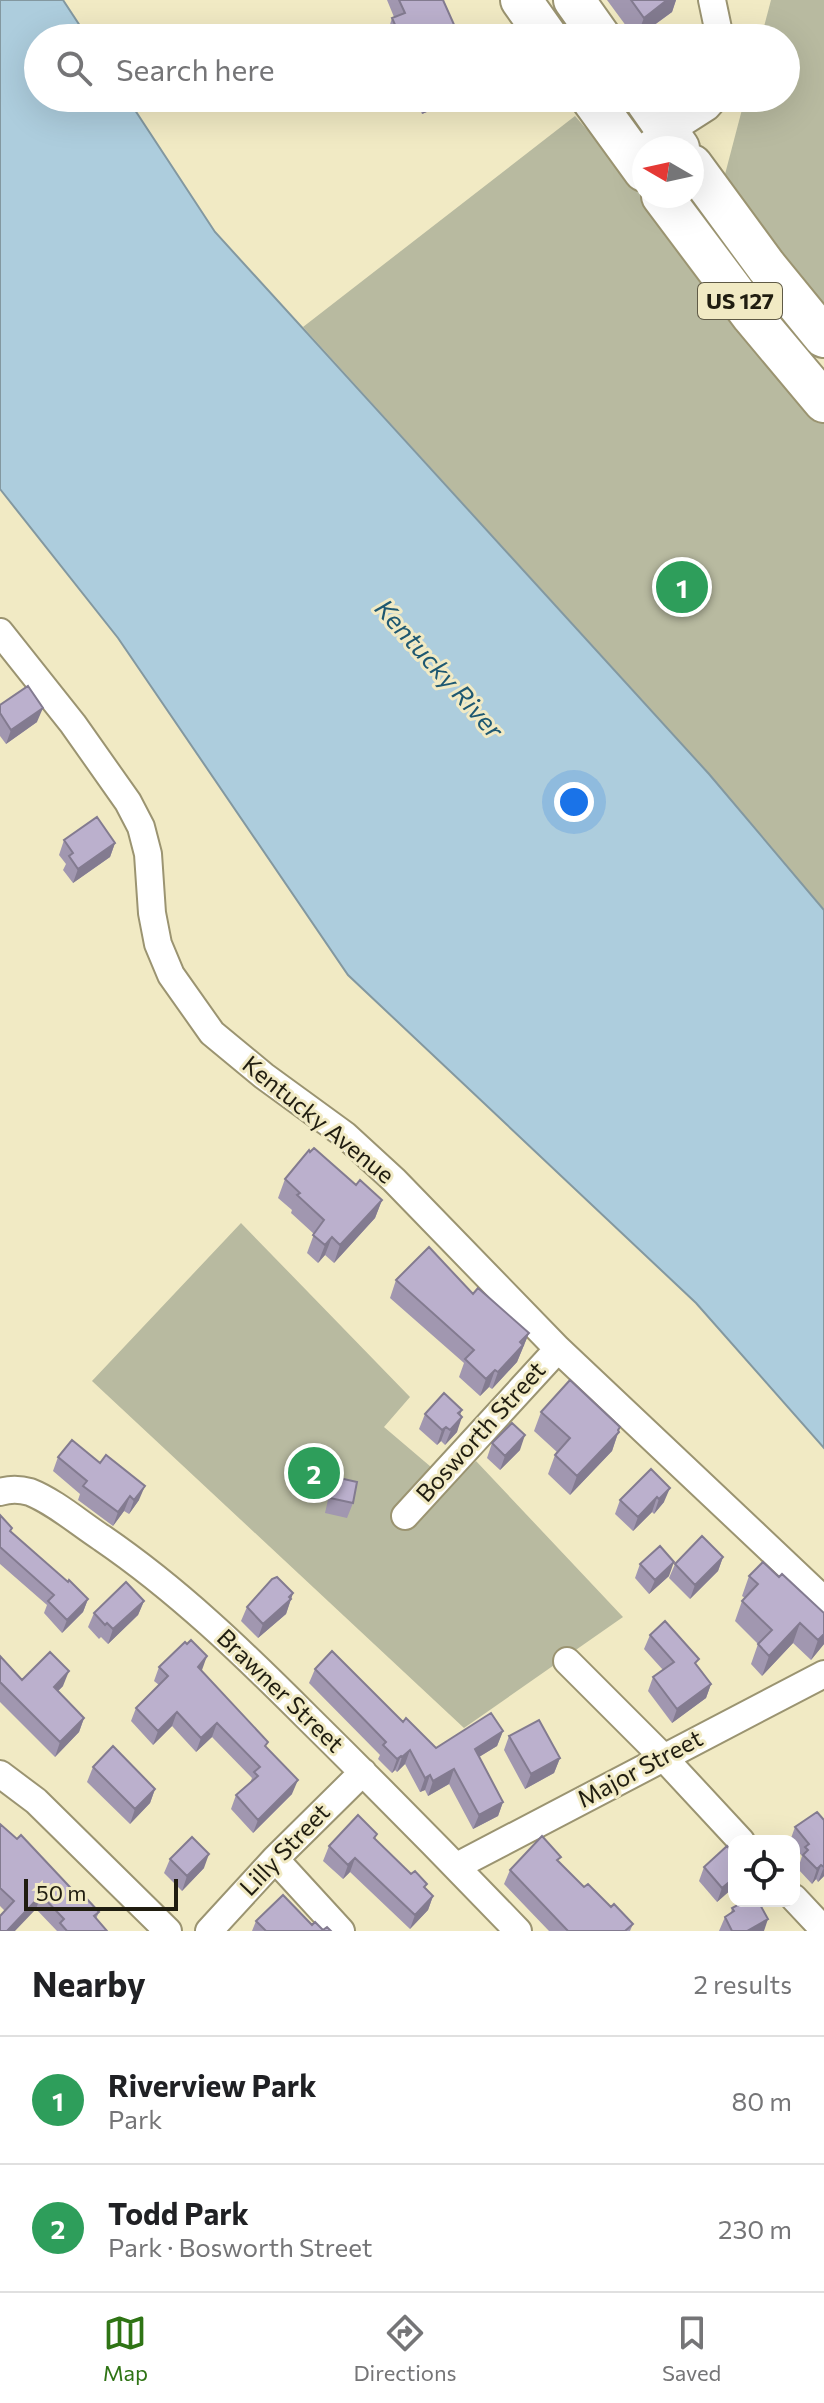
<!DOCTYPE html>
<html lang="en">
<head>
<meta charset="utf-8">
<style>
  :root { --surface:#fff; --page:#f2f2f2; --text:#202124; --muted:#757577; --line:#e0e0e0; --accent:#2f7415 }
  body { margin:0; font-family:Commissioner,sans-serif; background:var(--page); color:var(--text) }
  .controls { position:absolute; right:24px; bottom:24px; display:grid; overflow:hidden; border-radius:16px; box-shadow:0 8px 32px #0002 }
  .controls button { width:72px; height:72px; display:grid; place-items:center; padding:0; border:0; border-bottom:2px solid var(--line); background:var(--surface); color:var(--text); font:40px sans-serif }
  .compass { position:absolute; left:632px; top:136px; width:72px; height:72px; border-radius:50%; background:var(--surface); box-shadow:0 8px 32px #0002; rotate:279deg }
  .scale { position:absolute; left:24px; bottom:20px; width:154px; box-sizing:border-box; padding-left:8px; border:4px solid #201d10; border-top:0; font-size:22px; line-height:28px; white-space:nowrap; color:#201d10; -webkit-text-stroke:6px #f1eac4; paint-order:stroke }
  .you { position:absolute; left:574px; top:802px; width:28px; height:28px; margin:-20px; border:6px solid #fff; border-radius:50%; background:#1a73e8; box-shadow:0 0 0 12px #1a73e833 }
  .badge { display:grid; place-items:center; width:52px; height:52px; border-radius:50%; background:var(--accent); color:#fff; font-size:26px; font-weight:700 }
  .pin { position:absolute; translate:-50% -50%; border:4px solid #fff; box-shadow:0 2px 8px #0006 }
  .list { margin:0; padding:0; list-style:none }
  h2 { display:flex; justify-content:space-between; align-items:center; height:104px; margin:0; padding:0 32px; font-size:34px }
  h2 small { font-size:26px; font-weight:400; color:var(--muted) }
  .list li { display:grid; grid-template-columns:52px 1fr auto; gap:24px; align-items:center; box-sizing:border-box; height:128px; padding:0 32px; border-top:2px solid var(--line) }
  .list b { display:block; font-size:30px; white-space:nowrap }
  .list p { margin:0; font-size:26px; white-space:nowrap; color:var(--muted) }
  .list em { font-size:26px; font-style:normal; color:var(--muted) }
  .icon { flex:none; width:44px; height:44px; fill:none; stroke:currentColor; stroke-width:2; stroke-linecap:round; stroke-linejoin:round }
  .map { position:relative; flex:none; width:824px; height:1931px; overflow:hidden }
  .search { position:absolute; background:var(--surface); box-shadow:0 8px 32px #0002; left:24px; right:24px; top:24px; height:88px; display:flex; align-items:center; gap:20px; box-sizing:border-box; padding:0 28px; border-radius:44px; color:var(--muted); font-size:30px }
  .sheet { height:360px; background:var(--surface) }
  nav { display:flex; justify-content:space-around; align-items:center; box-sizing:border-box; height:112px; border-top:2px solid var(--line); background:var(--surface); font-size:22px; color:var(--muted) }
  nav a { display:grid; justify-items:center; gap:4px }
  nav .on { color:var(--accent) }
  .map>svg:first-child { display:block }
  .green { fill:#b8baa0 }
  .water { fill:#adcddd; stroke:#8398a0; stroke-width:2 }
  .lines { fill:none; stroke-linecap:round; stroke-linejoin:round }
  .minor-casing { stroke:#9b9471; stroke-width:30 }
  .highway-casing { stroke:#9b9471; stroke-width:44 }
  .minor { stroke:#fff; stroke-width:26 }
  .highway { stroke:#fff; stroke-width:40 }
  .wall { fill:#a197b0 }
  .shaded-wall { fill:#837b90 }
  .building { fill:#bbb0cd; stroke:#837b90; stroke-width:2 }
  .labels { text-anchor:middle; stroke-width:6; stroke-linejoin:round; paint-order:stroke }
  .shield { fill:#f1eac4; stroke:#5f5a46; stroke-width:2 }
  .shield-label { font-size:22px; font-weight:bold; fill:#201d10 }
  .street-label { font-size:24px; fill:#201d10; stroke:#f1eac4 }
  .water-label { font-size:26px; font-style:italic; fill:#1e5871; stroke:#f1eac4 }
</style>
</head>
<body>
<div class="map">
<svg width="824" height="1931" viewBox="0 0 824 1931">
  <rect width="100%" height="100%" fill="#f1eac4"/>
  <path class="green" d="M771,0H824V330L718,201L745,98H786V38H761Z
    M575,116L824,399V910L709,774L303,327Z
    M241,1223L410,1397L384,1427L451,1484L476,1461L623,1617L464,1728L92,1381Z"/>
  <path class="water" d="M0,0H63L88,38H38V98H127L215,232L709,774L824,910V1448L696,1303L348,975L118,638L0,489Z"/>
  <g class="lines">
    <g class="minor-casing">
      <path id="minor" d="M712,0L720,38
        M632,155L707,107L715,98
        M0,632L73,724L128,802L141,827L148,854L152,913L158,944L171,975L212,1033L264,1076L345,1135L394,1180L558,1349L824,1600
        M0,1492C10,1489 19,1489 30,1492C55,1502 79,1523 102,1538C178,1590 243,1653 308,1718C379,1788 449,1859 518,1931
        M405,1516L558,1349
        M567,1661L663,1757L741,1841
        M0,1774L36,1801L168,1931
        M275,1859L341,1931
        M457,1866L824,1674
        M794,1898L824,1930
        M209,1931L275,1859L363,1772"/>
    </g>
    <g class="highway-casing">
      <path id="highway" d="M521,0L548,38
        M574,0L601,38
        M591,98L644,171
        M644,98L679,148
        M692,165L766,266L824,337
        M662,196L752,316L824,402"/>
    </g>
    <use href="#minor" class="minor"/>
    <use href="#highway" class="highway"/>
  </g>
  <path class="wall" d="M387,0H443L460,38H389L387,34L392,18L394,17Z
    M607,0H676L672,12L637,38H635Z
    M415,98H460L422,114Z
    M0,705L37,722L6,744L0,736Z
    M64,840L115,843L110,857L73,883L63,870L66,864L59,855Z
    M285,1179L356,1185L382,1200L375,1218L334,1263L325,1255L318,1263L307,1253L314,1234L291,1213L292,1210L278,1198Z
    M396,1280L473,1294L529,1333L517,1362L492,1389L489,1387L480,1396L459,1377L464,1363L390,1298Z
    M541,1412L620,1427L612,1451L570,1495L548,1474L555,1455L557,1452L534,1431Z
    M425,1414L460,1415L457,1432L445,1445L441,1441L437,1445L419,1429Z
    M492,1443L520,1450L500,1470L487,1458Z
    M58,1457L139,1500L129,1514L124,1511L113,1526L78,1500L80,1494L53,1471Z
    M651,1469L664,1502L654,1514L652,1512L633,1531L615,1514L620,1500Z
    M335,1477L353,1503L347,1518L325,1513L330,1491Z
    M0,1515L11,1532L88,1599L83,1612L62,1633L44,1613L47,1605L0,1564Z
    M723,1557L718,1571L690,1599L669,1578L675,1564Z
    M640,1564L669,1576L649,1594L635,1578Z
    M749,1576L779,1577L824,1613V1644L811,1660L793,1643L762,1676L751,1664L758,1644L735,1621L742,1601L745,1598L742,1596Z
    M293,1593L286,1614L258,1638L241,1621L247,1607Z
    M144,1601L138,1615L108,1644L101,1637L99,1639L88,1627L94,1613Z
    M650,1635L697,1666L711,1684L706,1698L672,1723L648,1691L653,1677L663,1670L644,1649Z
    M0,1656L22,1680L63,1686L58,1691L84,1718L79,1732L55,1757L0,1702Z
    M159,1667L201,1670L266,1747L292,1794L253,1833L231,1809L236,1795L250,1783L252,1778L212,1737L196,1752L172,1726L153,1745L131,1721L136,1708L159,1685L154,1681Z
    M315,1669L403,1722L436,1748L503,1731L497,1746L479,1757L503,1802L498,1816L473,1829L449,1784L428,1796L425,1790L420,1792L405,1764L397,1772L395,1770L392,1773L378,1759L380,1755L309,1683Z
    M509,1736L560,1758L554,1773L525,1789L504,1750Z
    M93,1767L155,1789L150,1803L130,1824L87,1782Z
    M824,1820V1876L818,1882L816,1879L812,1884L798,1869L802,1856L794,1847V1841H790L795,1827Z
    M0,1824L83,1901L99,1912L96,1919L107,1931H57L36,1909L5,1911L0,1906Z
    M377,1834L375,1839L433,1896L428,1910L410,1929L350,1872L343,1879L323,1861L329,1846Z
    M734,1854V1887L717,1902L699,1881L704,1867Z
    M170,1859L204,1868L182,1891L164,1873Z
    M559,1862L584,1887L633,1924L630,1931H549L504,1884L510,1870Z
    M732,1908L764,1931H719L725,1917L731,1913Z
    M256,1921L312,1925L323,1930L331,1931H252Z"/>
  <path class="shaded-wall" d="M667,0H676L672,12L636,38L644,18Z
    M429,98H460L422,114L427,99Z
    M43,708L37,722L6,744L11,730Z
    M115,843L110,857L73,883L78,869Z
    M382,1200L375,1218L334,1263L340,1245Z
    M332,1237L325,1255L318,1263L325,1245Z
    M529,1333L517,1362L492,1389L498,1372Z
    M495,1370L489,1387L480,1396L486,1379Z
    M462,1410L456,1424L462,1417L457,1432L445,1445L458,1413Z
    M446,1427L441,1441L437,1445L442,1430Z
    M620,1427L612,1451L570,1495L577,1476Z
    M525,1435L520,1450L500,1470L505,1456Z
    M145,1486L139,1500L129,1514L134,1500Z
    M670,1488L664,1502L654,1514L659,1499Z
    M130,1496L124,1511L113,1526L118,1512Z
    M657,1497L652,1512L633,1531L638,1517Z
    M723,1557L718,1571L690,1599L695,1585Z
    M674,1562L669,1576L649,1594L655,1580Z
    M293,1593L286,1614L258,1638L263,1624Z
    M88,1599L83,1612L62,1633L67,1620Z
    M144,1601L138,1615L108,1644L113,1629Z
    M800,1623L793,1643L762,1676L769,1656Z
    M824,1634V1644L811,1660L818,1640Z
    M207,1656L202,1670L193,1681L198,1667Z
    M69,1671L63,1686L48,1701L54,1687Z
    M711,1684L706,1698L672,1723L677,1709Z
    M177,1712L172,1726L153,1745L158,1731Z
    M84,1718L79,1732L55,1757L60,1742Z
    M217,1723L212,1737L196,1752L201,1738Z
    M503,1731L497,1746L469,1763L475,1749Z
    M410,1750L405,1764L397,1772L402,1757Z
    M401,1756L395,1770L392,1773L397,1759Z
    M560,1758L554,1773L525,1789L531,1774Z
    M454,1769L449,1784L428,1796L433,1781Z
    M430,1775L425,1790L420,1792L425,1778Z
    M298,1780L292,1794L253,1833L258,1820Z
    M155,1789L150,1803L130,1824L135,1809Z
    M503,1802L498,1816L473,1829L479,1815Z
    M209,1854L204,1868L182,1891L187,1876Z
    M355,1858L350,1872L343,1879L348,1865Z
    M821,1865L816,1879L812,1884L817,1869Z
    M824,1867V1876L818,1882Z
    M734,1878V1887L717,1902L722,1888Z
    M41,1895L36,1909L15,1931H7Z
    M433,1896L428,1910L410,1929L415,1915Z
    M768,1919L764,1931H747Z"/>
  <path class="building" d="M399,0H443L460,38H401L392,18L405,13Z
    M631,0H667L644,18Z
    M28,686L43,708L11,730L0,713V705Z
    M97,817L115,843L78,869L69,856L73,853L64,840Z
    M314,1148L356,1185L360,1180L382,1200L340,1245L332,1237L325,1245L313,1235L324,1220L297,1195L300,1193L285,1179L309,1150L310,1152Z
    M429,1247L473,1294L478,1288L529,1333L520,1342L523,1345L498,1372L495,1370L486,1379L465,1359L474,1350L396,1280Z
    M570,1380L620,1427L618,1430L619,1432L577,1476L555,1455L570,1438L541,1412Z
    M444,1393L462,1410L458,1413L462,1417L450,1430L446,1427L442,1430L425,1414Z
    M512,1423L525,1435L505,1456L492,1443Z
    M72,1440L100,1463L106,1455L145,1486L134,1500L130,1496L118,1512L83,1486L87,1481L58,1457Z
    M651,1469L670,1488L659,1499L657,1497L638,1517L620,1500Z
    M335,1477L357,1482L353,1503L330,1498Z
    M0,1515L12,1528L10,1531L68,1582L69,1580L88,1599L67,1620L48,1601L54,1595L0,1547Z
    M702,1536L723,1557L695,1585L675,1564Z
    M660,1546L674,1562L655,1580L640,1564Z
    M763,1562L779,1577L782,1574L824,1613V1634L818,1640L800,1623L769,1656L758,1644L772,1630L742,1601L758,1584L749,1576Z
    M277,1577L293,1593L289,1597L291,1599L263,1624L247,1607L272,1579Z
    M126,1582L144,1601L113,1629L107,1623L105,1625L94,1613Z
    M665,1621L699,1659L695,1663L711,1684L677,1709L653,1677L674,1662L650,1635Z
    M191,1640L207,1656L198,1667L268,1742L265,1746L298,1780L258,1820L236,1795L258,1776L254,1772L260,1767L217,1723L201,1738L177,1712L158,1731L136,1708L168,1676L159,1667L185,1642L187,1644Z
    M332,1651L403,1722L406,1718L436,1748L491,1713L503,1731L475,1749L503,1802L479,1815L454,1769L433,1781L430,1775L425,1778L410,1750L402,1757L401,1756L397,1759L383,1745L386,1742L315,1669Z
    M50,1652L69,1671L54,1687L84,1718L60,1742L0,1682V1656L22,1680Z
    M539,1720L560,1758L531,1774L509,1736Z
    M113,1746L155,1789L135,1809L93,1767Z
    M817,1812L824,1820V1867L821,1865L817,1869L803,1855L808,1850L805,1847L809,1844L795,1827Z
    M358,1815L377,1834L374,1838L411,1874L415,1871L427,1884L424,1887L433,1896L415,1915L355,1858L348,1865L329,1846Z
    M0,1824L17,1839L21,1835L83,1901L86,1898L99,1912L94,1916L107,1931H67L60,1923L64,1919L41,1895L7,1931H0V1916L14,1901L0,1888Z
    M542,1836L561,1857L557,1860L584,1887L588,1884L611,1907L614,1904L633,1924L625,1931H568L510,1870Z
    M192,1837L209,1854L187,1876L170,1859Z
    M727,1846L734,1854V1878L722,1888L704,1867Z
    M283,1895L312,1925L315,1922L323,1930L327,1927L331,1931H266L256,1921Z
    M745,1901H758L768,1919L747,1931H732L725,1917L734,1911L732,1908Z"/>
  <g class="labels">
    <rect class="shield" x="698" y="283" width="84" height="36" rx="6"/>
    <g class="shield-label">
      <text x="740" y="309">US 127</text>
    </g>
    <g class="street-label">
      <text transform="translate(318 1120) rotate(39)" y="8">Kentucky Avenue</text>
      <text transform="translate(481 1432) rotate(-48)" y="8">Bosworth Street</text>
      <text transform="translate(280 1691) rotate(44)" y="8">Brawner Street</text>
      <text transform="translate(640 1769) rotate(-28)" y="8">Major Street</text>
      <text transform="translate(285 1850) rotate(-46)" y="8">Lilly Street</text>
    </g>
    <g class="water-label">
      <text transform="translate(439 669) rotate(48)" y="9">Kentucky River</text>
    </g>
  </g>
</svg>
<div class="controls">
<button><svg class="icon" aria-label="locate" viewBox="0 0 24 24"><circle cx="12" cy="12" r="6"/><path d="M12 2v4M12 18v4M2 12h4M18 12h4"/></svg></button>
</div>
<svg class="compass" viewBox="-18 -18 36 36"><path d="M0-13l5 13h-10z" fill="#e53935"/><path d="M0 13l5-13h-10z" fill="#757577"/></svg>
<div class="scale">50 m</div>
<div class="you"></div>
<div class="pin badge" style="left:682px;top:587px;background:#2e9e5b">1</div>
<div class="pin badge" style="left:314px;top:1473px;background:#2e9e5b">2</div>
<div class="search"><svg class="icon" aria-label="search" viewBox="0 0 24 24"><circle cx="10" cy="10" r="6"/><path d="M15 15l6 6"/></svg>Search here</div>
</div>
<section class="sheet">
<h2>Nearby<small>2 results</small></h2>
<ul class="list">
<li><span class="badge" style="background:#2e9e5b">1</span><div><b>Riverview Park</b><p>Park</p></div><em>80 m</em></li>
<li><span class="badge" style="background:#2e9e5b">2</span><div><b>Todd Park</b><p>Park · Bosworth Street</p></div><em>230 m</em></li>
</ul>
</section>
<nav>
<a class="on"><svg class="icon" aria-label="map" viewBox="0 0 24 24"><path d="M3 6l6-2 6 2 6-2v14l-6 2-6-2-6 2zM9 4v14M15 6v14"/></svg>Map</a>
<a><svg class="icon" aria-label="directions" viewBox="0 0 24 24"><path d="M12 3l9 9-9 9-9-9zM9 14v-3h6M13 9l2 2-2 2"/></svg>Directions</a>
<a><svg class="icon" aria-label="saved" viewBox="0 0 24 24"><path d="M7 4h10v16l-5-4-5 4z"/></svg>Saved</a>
</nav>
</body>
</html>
